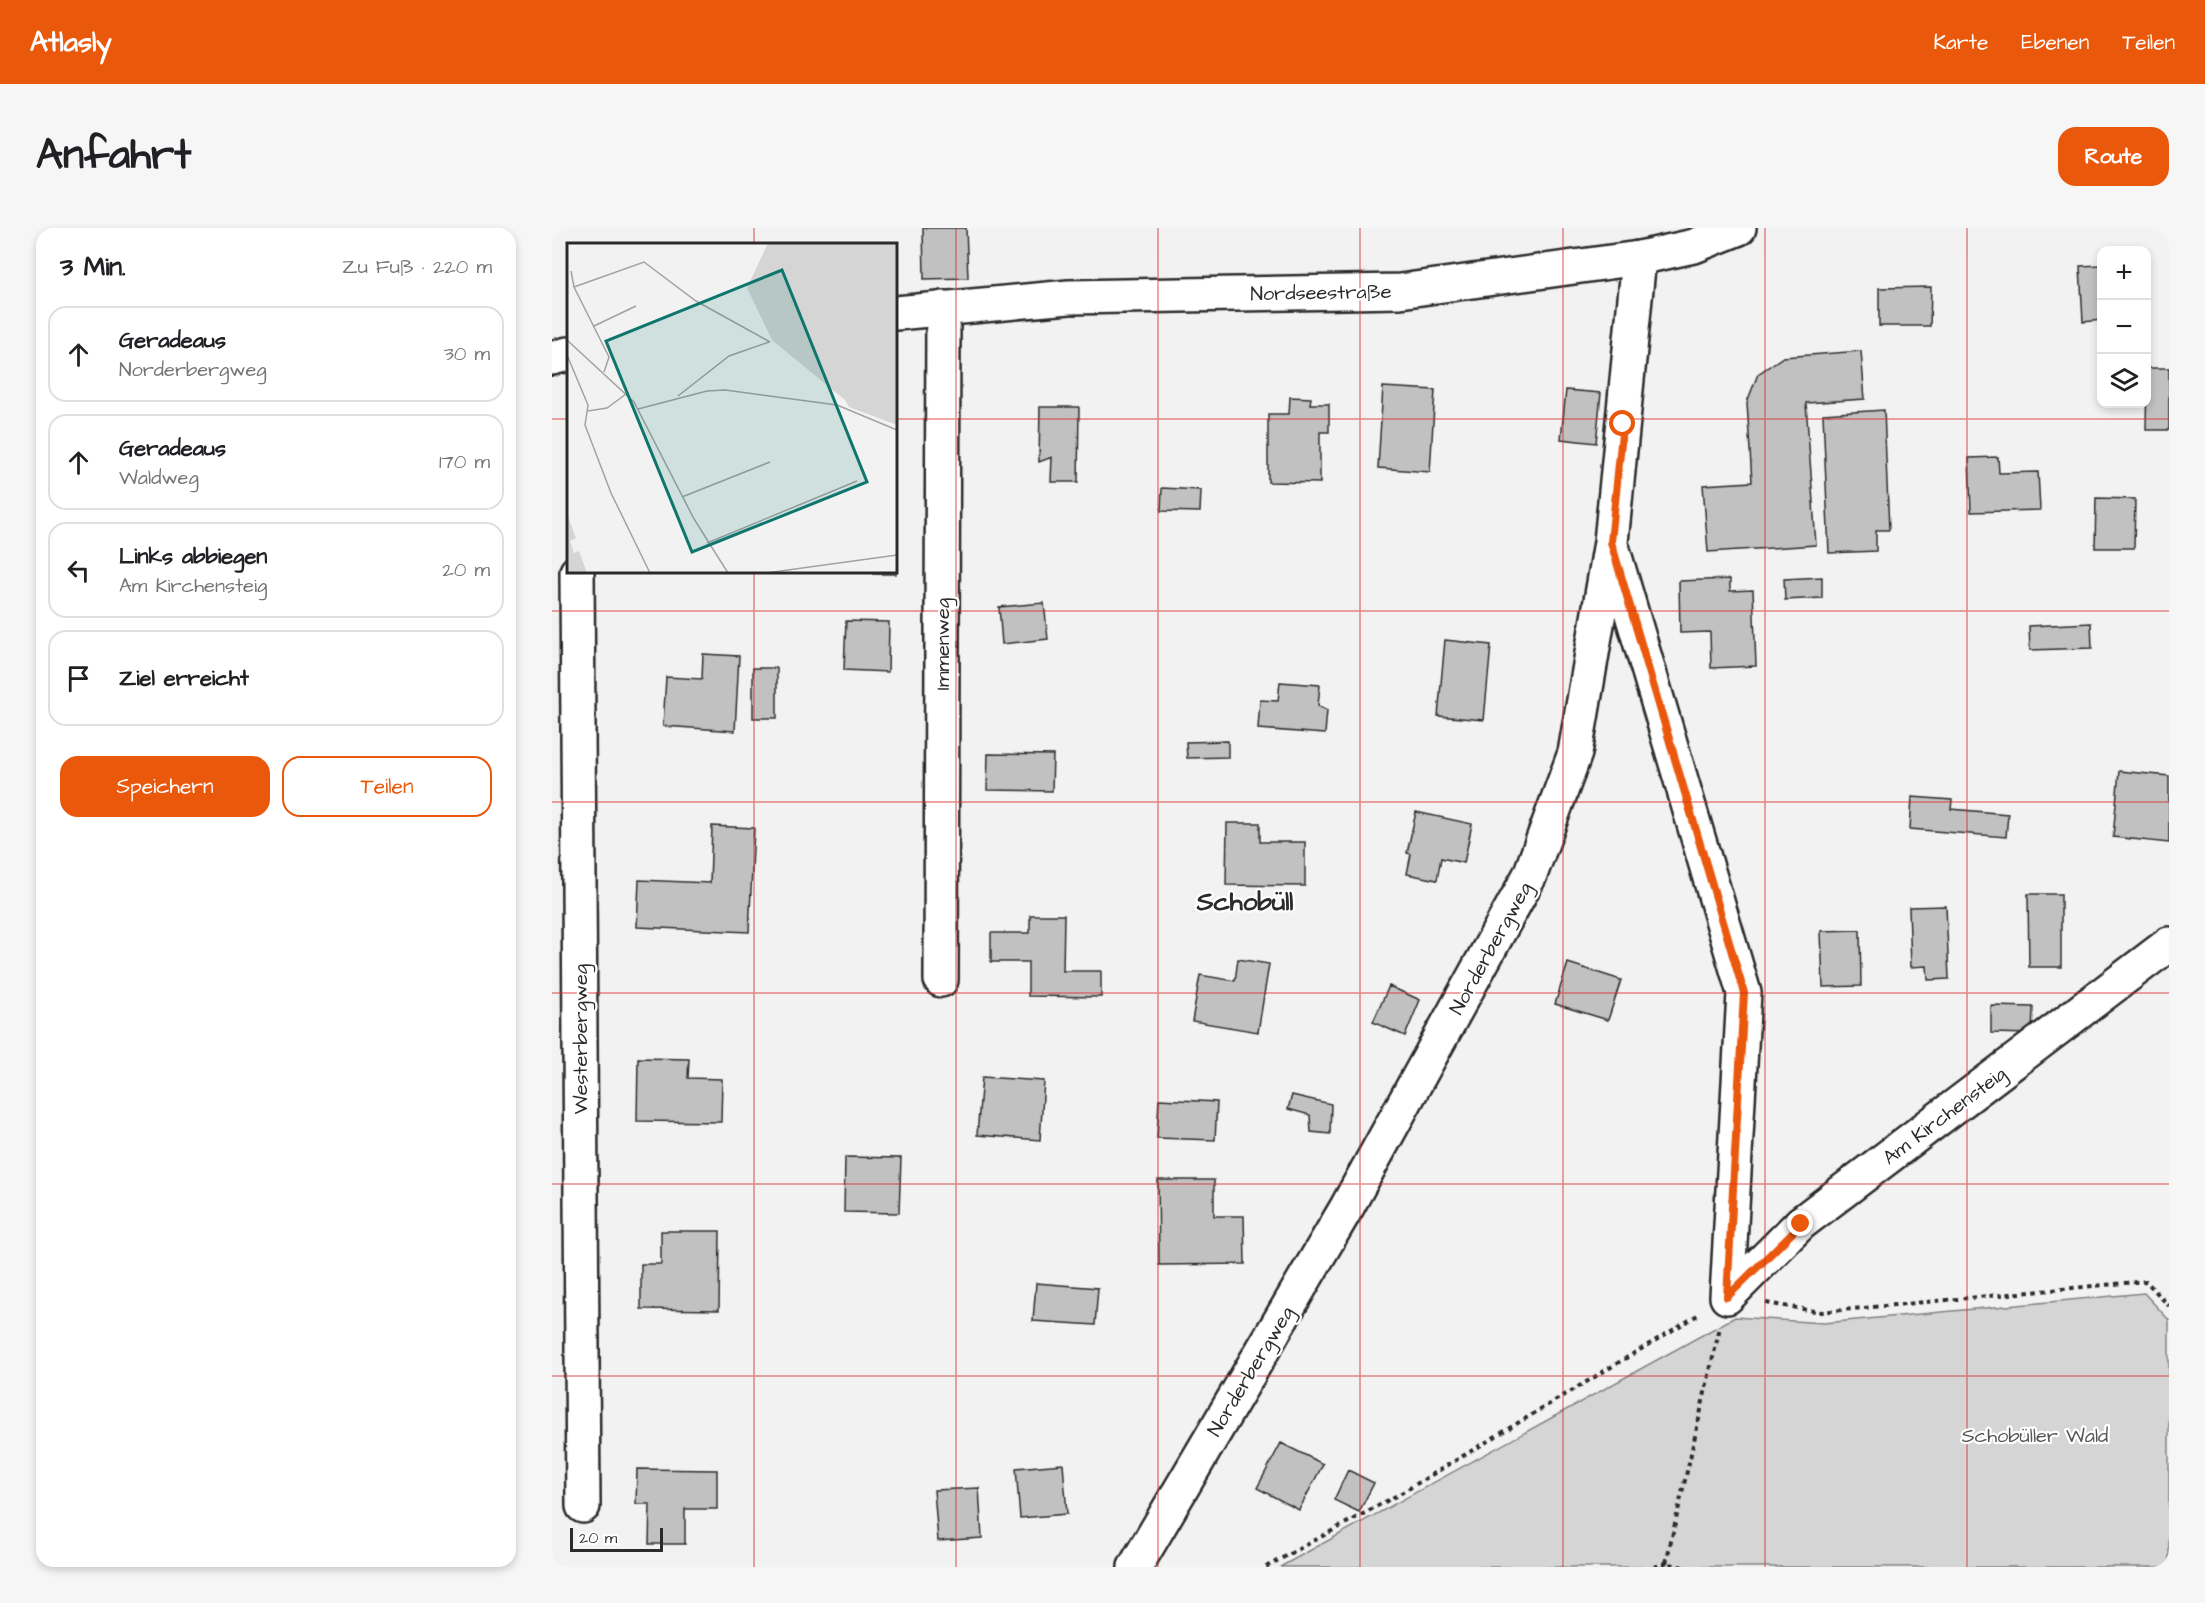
<!DOCTYPE html>
<html lang="de">
<head>
<meta charset="utf-8">
<style>
  :root { --surface:#fff; --page:#f6f6f6; --text:#202124; --muted:#757577; --line:#e0e0e0; --accent:#ea580c }
  body { margin:0; font-family:"Architects Daughter",sans-serif; background:var(--page); color:var(--text) }
  .controls { position:absolute; right:18px; top:18px; display:grid; overflow:hidden; border-radius:12px; box-shadow:0 3px 9px #0003 }
  .controls button { width:54px; height:54px; display:grid; place-items:center; padding:0; border:0; border-bottom:2px solid var(--line); background:var(--surface); color:var(--text); font:30px sans-serif }
  .scale { position:absolute; left:18px; bottom:15px; width:93px; box-sizing:border-box; padding-left:6px; border:3px solid #2b2b2b; border-top:0; font-size:16px; line-height:21px; white-space:nowrap; color:#2b2b2b; -webkit-text-stroke:4px #fff; paint-order:stroke }
  .stop { position:absolute; width:18px; height:18px; margin:-14px; border:4px solid #ea580c; border-radius:50%; background:#fff }
  .stop.end { background:#ea580c; border-color:#fff; box-shadow:0 2px 6px #0008 }
  .list { margin:0; padding:0; list-style:none }
  h2 { display:flex; justify-content:space-between; align-items:center; height:78px; margin:0; padding:0 24px; font-size:26px }
  h2 small { font-size:20px; font-weight:400; color:var(--muted) }
  .list li { display:grid; grid-template-columns:39px 1fr auto; gap:18px; align-items:center; box-sizing:border-box; height:96px; margin:0 12px 12px; padding:0 12px; border:2px solid var(--line); border-radius:18px }
  .list b { display:block; font-size:22px; white-space:nowrap }
  .list p { margin:0; font-size:20px; white-space:nowrap; color:var(--muted) }
  .list em { font-size:20px; font-style:normal; color:var(--muted) }
  .actions { display:flex; gap:12px; padding:18px 24px }
  .actions a { flex:1; padding:14px 0; border:2px solid var(--accent); border-radius:18px; text-align:center; font-size:21px; color:var(--accent) }
  .actions .main { background:var(--accent); color:#fff }
  .icon { flex:none; width:33px; height:33px; fill:none; stroke:currentColor; stroke-width:2; stroke-linecap:round; stroke-linejoin:round }
  .map { position:relative; flex:none; width:1617px; height:1339px; overflow:hidden; border-radius:18px }
  header { display:flex; align-items:center; gap:36px; box-sizing:border-box; height:84px; padding:0 30px; background:var(--accent); color:#fff }
  header strong { font-size:28px }
  nav { display:flex; gap:33px; margin-inline-start:auto; font-size:21px }
  .intro { display:flex; align-items:center; justify-content:space-between; box-sizing:border-box; height:144px; padding:0 36px }
  h1 { margin:0; font-size:42px }
  .button { padding:15px 27px; border-radius:18px; background:var(--accent); color:#fff; font-size:21px; font-weight:700 }
  main { display:flex; gap:36px; padding:0 36px }
  aside { flex:1; background:var(--surface); border-radius:18px; box-shadow:0 3px 9px #0003 }
  .map>svg:first-child { display:block }
  .green { fill:#d5d5d5; stroke:#808080; stroke-width:1.5 }
  .building { fill:#c1c1c1; stroke:#2b2b2b; stroke-width:1.5 }
  .lines { fill:none; stroke-linecap:round; stroke-linejoin:round }
  .minor-casing { stroke:#2b2b2b; stroke-width:38 }
  .secondary-casing { stroke:#2b2b2b; stroke-width:38 }
  .path { stroke:#2b2b2b; stroke-width:4; stroke-dasharray:4.5 4.5; stroke-linecap:butt }
  .minor { stroke:#fff; stroke-width:33 }
  .secondary { stroke:#fff; stroke-width:33 }
  .route { stroke:#ea580c; stroke-width:8 }
  .grid { fill:none; stroke:#d62828; stroke-width:1.5; stroke-opacity:0.55 }
  .labels { text-anchor:middle; stroke-width:4.5; stroke-linejoin:round; paint-order:stroke }
  .street-label { font-size:20px; fill:#2b2b2b; stroke:#fff }
  .park-label { font-size:20px; fill:#565656; stroke:#fff }
  .district-label { font-size:26px; font-weight:bold; fill:#2b2b2b; stroke:#fff }
  .inset-road { fill:none; stroke:#a2a2a2; stroke-width:1.5 }
  .view { fill:#0f766e; fill-opacity:0.15; stroke:#0f766e; stroke-width:3 }
  .inset-edge { fill:none; stroke:#2b2b2b; stroke-width:3 }
</style>
</head>
<body>
<header>
<strong>Atlasly</strong>
<nav><a>Karte</a><a>Ebenen</a><a>Teilen</a></nav>
</header>
<div class="intro"><h1>Anfahrt</h1><a class="button">Route</a></div>
<main>
<aside>
<h2>3 Min.<small>Zu Fuß · 220 m</small></h2>
<ul class="list">
<li><svg class="icon" aria-label="ahead" viewBox="0 0 24 24"><path d="M12 20V5M6 11l6-6 6 6"/></svg><div><b>Geradeaus</b><p>Norderbergweg</p></div><em>30 m</em></li>
<li><svg class="icon" aria-label="ahead" viewBox="0 0 24 24"><path d="M12 20V5M6 11l6-6 6 6"/></svg><div><b>Geradeaus</b><p>Waldweg</p></div><em>170 m</em></li>
<li><svg class="icon" aria-label="left" viewBox="0 0 24 24"><path d="M17 20v-9H6M10 6l-5 5 5 5"/></svg><div><b>Links abbiegen</b><p>Am Kirchensteig</p></div><em>20 m</em></li>
<li><svg class="icon" aria-label="arrive" viewBox="0 0 24 24"><path d="M6 21V4h12l-3 4 3 4H6"/></svg><div><b>Ziel erreicht</b></div></li>
</ul>
<div class="actions"><a class="main">Speichern</a><a>Teilen</a></div>
</aside>
<div class="map">
<svg width="1617" height="1339" viewBox="0 0 1617 1339">
  <rect width="100%" height="100%" fill="#f2f2f2"/>
  <filter id="ink" filterUnits="userSpaceOnUse"><feTurbulence type="fractalNoise" baseFrequency=".0167" numOctaves="2"/><feDisplacementMap in="SourceGraphic" scale="12" xChannelSelector="R" yChannelSelector="G"/><feConvolveMatrix kernelMatrix="1 2 1 2 8 2 1 2 1" color-interpolation-filters="sRGB"/></filter>
  <g filter="url(#ink)">
    <path class="green" d="M1592,1065L1617,1092V1339H728L1183,1089L1272,1095Z"/>
    <path class="building" d="M371,0H414L416,50L372,51Z
      M1550,37V92L1531,94L1528,38Z
      M1379,59L1378,98H1327V60Z
      M1309,123L1313,171L1254,175L1264,317L1156,324L1151,257L1200,254L1195,174L1206,146L1231,129Z
      M1595,140H1617V202H1594Z
      M831,159L883,162L878,244L826,240Z
      M1014,162L1049,165L1044,215L1009,211Z
      M738,169L759,170L758,176H777V204H768V255L716,254V186H737Z
      M488,179H527L526,254H499L500,229L487,234Z
      M1332,182L1337,302H1324V323L1277,325L1271,186Z
      M1446,229L1447,245L1486,244L1488,282L1419,284L1417,230Z
      M610,260L649,262L648,284L609,283Z
      M1544,270L1583,271L1582,320H1543Z
      M344,287V346H321V344H344Z
      M1270,349V370L1233,372L1232,351Z
      M1178,351V363L1201,362L1204,438L1159,440L1158,404L1128,405L1127,353Z
      M492,375L496,411L450,416L447,379Z
      M294,393L337,394L336,444L292,442Z
      M1539,395L1540,420L1478,422L1477,398Z
      M893,412L939,417L932,492L886,488Z
      M151,426L187,428L183,503L111,498L114,449L150,451Z
      M201,440H225V490H201Z
      M728,454L768,457L766,478L775,482L773,506L706,501L708,472L726,473Z
      M676,513V529L635,530L634,514Z
      M436,526L501,527L500,563L435,562Z
      M1567,543L1617,548V615L1561,609Z
      M1360,569L1400,572L1399,581L1456,586L1454,609L1358,601Z
      M864,584L920,596L912,635L889,630L885,652L855,646L859,626L855,625Z
      M675,595H708V614H753V658L674,657Z
      M160,598L202,600L197,704L85,699L87,652L158,655Z
      M1476,666H1509V739H1477Z
      M1394,678L1397,751L1376,752L1375,738L1359,739L1357,679Z
      M478,687H512L511,743H549V769L476,768V734H439V705H478Z
      M1308,702L1309,758L1271,759L1269,703Z
      M686,731L717,736L706,804L640,793L648,747L683,753Z
      M1016,735L1069,752L1056,792L1003,776Z
      M837,758L868,772L853,808L821,794Z
      M1439,778L1481,779L1480,806L1439,805Z
      M86,830L137,831L136,850L170,851L169,894L85,893Z
      M430,849L492,853L488,912L425,907Z
      M740,867L779,876L778,906L759,904L758,887L736,881Z
      M607,871L665,874L663,912L605,910Z
      M293,929L349,930L347,985L292,984Z
      M606,952H662V988H692L693,1036L607,1037Z
      M109,1003H168L167,1082L89,1081V1036H109Z
      M484,1055L546,1060L543,1097L481,1093Z
      M729,1215L771,1236L747,1282L705,1260Z
      M511,1236L515,1286L468,1290L464,1240Z
      M85,1241L165,1242V1281H133V1316H97L98,1276H84Z
      M796,1242L822,1255L807,1284L782,1272Z
      M427,1260L430,1310L386,1313L382,1262Z"/>
    <g class="lines">
      <g class="minor-casing">
        <path id="minor" d="M1061,322L1192,765L1175,1069
          M25,344L31,1278
          M389,752L391,80
          M1175,1069L1249,995L1617,716
          M583,1339L795,979L978,647L1023,525L1059,314L1087,30"/>
      </g>
      <g class="secondary-casing">
        <path id="secondary" d="M344,85L517,69L848,63L1087,30L1142,18L1187,0
          M0,130L16,126"/>
      </g>
      <path class="path" d="M1214,1075L1269,1084L1594,1053L1617,1078
        M714,1339L851,1264L1149,1085
        M1102,1339L1114,1335L1115,1339
        M1131,1339L1114,1335L1168,1099"/>
      <use href="#minor" class="minor"/>
      <use href="#secondary" class="secondary"/>
    </g>
  </g>
  <g class="lines" filter="url(#ink)">
    <path class="route" d="M1071,196L1059,314L1192,765L1175,1069L1249,996"/>
  </g>
  <path class="grid" d="M202,0V16M404,0V1339M606,0V1339M808,0V1339M1011,0V1339M1213,0V1339M1415,0V1339M0,191H16M344,191H1617M202,344V1339M0,383H1617M0,574H1617M0,765H1617M0,956H1617M0,1148H1617"/>
  <g class="labels">
    <g class="street-label">
      <text transform="translate(769 64) rotate(-1)" y="7">Nordseestraße</text>
      <text transform="translate(390 416) rotate(-90)" y="7">Immenweg</text>
      <text transform="translate(938 720) rotate(-61)" y="7">Norderbergweg</text>
      <text transform="translate(28 811) rotate(-90)" y="7">Westerbergweg</text>
      <text transform="translate(1392 887) rotate(-37)" y="7">Am Kirchensteig</text>
      <text transform="translate(698 1143) rotate(-59)" y="7">Norderbergweg</text>
    </g>
    <g class="park-label">
      <text x="1483" y="1214">Schobüller Wald</text>
    </g>
    <g class="district-label">
      <text x="693" y="682">Schobüll</text>
    </g>
  </g>
  <g transform="translate(15 15)">
    <rect width="330" height="330" fill="#f2f2f2"/>
    <path d="M201,0H330V182L282,164L278,157L205,97L180,45ZM0,271L9,295L3,298L7,310L12,308L20,330H0Z" fill="#d5d5d5"/>
    <path class="inset-road" d="M4,28L7,44L42,114L37,129M7,44L77,19L129,58L203,99M27,83L69,63M0,97L67,159L127,276L161,330M0,112L21,162L18,182L44,250L83,330M111,153L162,113L202,99M71,166L140,148L158,147L270,162L330,187M21,168L40,165L59,151M115,254L203,219M140,300L290,238M199,330L330,312"/>
    <path class="view" d="M215,27L300,239L125,309L39,98Z"/>
    <rect width="330" height="330" class="inset-edge"/>
  </g>
</svg>
<div class="controls">
<button>+</button>
<button>−</button>
<button><svg class="icon" aria-label="layers" viewBox="0 0 24 24"><path d="M12 4l9 5-9 5-9-5zM3 14l9 5 9-5"/></svg></button>
</div>
<div class="scale">20 m</div>
<div class="stop" style="left:1071px;top:196px"></div>
<div class="stop end" style="left:1249px;top:996px"></div>
</div>
</main>
</body>
</html>
